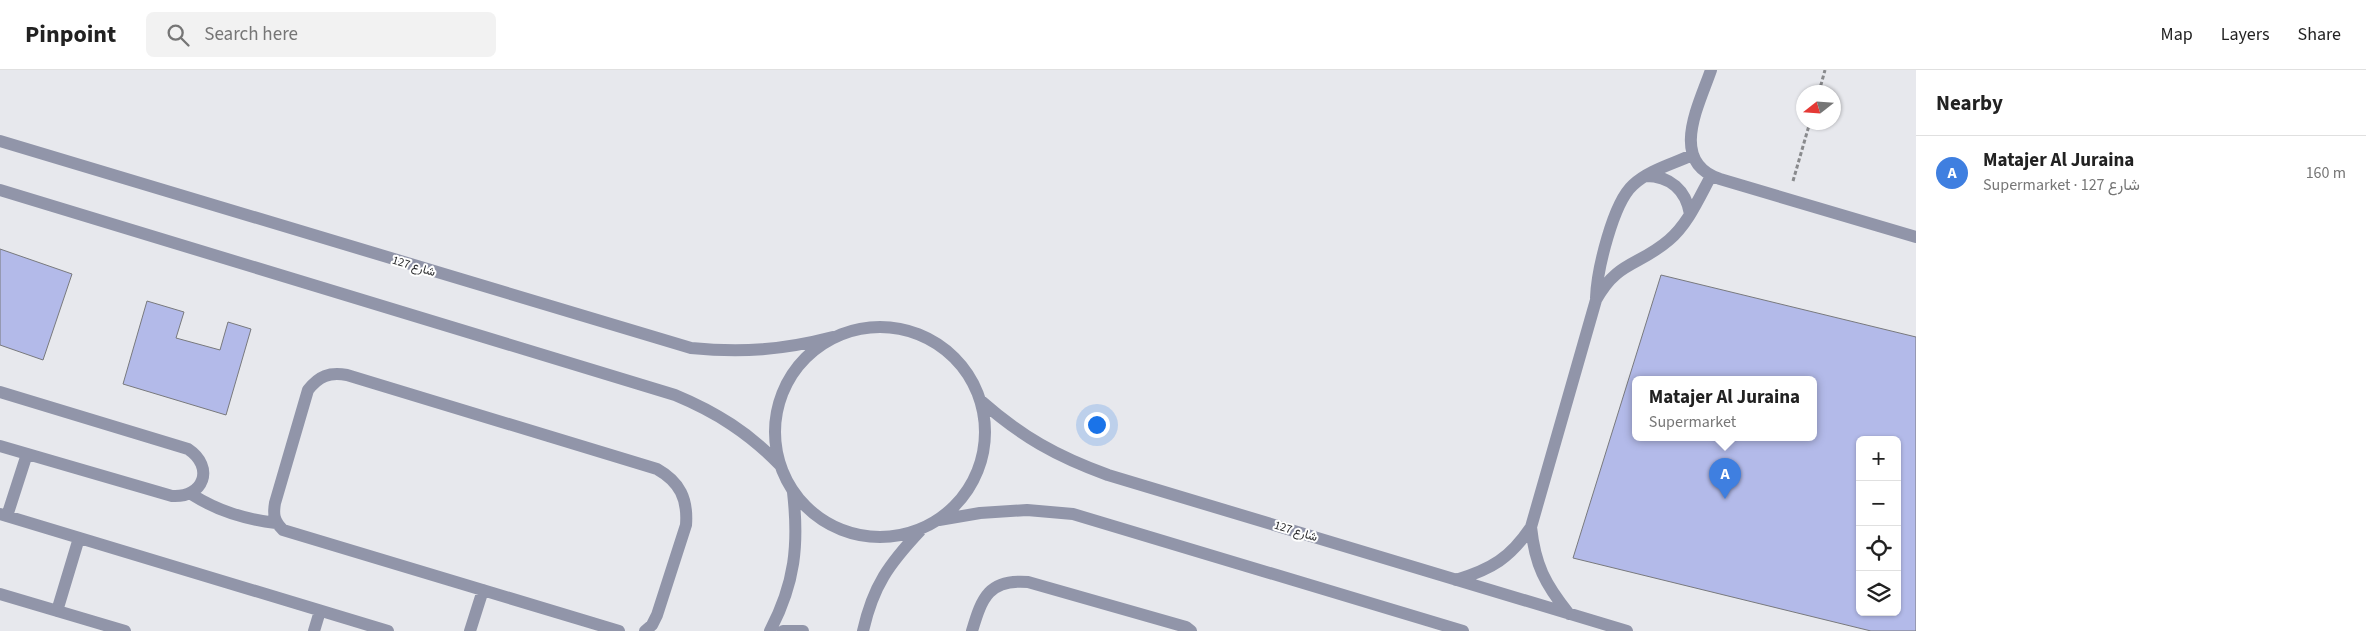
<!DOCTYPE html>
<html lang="en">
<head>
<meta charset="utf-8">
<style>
  :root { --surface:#fff; --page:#f2f2f2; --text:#222; --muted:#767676; --line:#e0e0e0; --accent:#5a7a30 }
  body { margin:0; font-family:"Source Sans 3",Vazirmatn,sans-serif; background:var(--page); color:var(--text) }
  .controls { position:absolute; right:15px; bottom:15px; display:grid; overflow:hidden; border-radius:8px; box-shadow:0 1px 4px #0004 }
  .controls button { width:45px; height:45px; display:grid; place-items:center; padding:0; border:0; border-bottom:1px solid var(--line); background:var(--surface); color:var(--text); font:25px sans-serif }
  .compass { position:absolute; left:1796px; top:15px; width:45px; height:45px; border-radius:50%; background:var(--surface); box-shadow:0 1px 4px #0004; rotate:253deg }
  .you { position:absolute; left:1096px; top:354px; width:18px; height:18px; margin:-12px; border:4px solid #fff; border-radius:50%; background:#1a73e8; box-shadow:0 0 0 8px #1a73e833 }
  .badge { display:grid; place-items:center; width:32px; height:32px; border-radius:50%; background:var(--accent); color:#fff; font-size:16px; font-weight:700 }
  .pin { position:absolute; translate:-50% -41px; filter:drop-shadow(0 1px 2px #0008) }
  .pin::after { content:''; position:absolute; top:26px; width:18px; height:15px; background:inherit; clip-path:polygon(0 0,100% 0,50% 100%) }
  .popup { position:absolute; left:1632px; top:306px; width:185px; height:65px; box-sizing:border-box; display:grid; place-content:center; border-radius:8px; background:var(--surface); filter:drop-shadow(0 1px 4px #0005); font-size:16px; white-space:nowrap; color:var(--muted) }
  .popup b { font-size:19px; color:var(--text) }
  .popup::after { content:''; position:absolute; left:50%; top:100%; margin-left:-10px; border:10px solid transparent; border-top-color:var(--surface) }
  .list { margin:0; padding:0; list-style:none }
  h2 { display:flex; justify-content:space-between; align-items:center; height:65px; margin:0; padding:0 20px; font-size:21px }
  h2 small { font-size:16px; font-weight:400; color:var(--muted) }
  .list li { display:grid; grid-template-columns:32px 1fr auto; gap:15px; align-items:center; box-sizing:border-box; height:75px; padding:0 20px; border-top:1px solid var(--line) }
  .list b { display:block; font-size:19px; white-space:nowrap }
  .list p { margin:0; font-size:16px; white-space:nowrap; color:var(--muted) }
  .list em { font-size:16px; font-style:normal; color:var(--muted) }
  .icon { flex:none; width:28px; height:28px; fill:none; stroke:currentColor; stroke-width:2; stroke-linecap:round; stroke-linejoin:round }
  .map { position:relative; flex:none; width:1916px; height:561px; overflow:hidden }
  header { display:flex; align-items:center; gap:30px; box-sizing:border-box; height:70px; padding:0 25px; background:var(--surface); border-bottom:1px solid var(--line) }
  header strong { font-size:24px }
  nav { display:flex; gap:28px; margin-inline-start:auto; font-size:18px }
  .search { width:350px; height:45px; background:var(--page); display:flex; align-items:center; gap:12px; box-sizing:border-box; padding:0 18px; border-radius:8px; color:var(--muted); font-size:19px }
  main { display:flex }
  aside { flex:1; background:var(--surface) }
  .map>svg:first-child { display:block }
  .building { fill:#b3bae9; stroke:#78797d; fill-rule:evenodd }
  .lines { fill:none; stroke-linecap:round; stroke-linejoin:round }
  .path { stroke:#898a8d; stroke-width:3; stroke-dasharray:4 2.5; stroke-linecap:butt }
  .minor { stroke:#9195a9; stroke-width:12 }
  .labels { text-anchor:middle; stroke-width:4; stroke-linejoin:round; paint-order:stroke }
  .street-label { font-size:12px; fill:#27282a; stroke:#fff }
</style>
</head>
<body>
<header>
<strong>Pinpoint</strong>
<div class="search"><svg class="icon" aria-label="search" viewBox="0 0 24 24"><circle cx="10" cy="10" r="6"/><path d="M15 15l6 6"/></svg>Search here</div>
<nav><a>Map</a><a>Layers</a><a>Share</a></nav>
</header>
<main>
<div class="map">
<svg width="1916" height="561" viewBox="0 0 1916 561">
  <rect width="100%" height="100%" fill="#e7e8ed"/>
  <path class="building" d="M0,179L72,204L43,290L0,275Z
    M1661,205L1916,267V561H1871L1573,488ZM1636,310H1814V368H1636ZM1860,370H1897V542H1860Z
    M147,231L184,242L176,268L220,280L228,252L251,259L226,345L123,314Z"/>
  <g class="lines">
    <path class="path" d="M1819,22L1825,0
      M1793,111L1810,52"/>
    <path class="minor" d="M1711,0C1699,35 1668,92 1720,109L1916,167
      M0,71L691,278C742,283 783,280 833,267
      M1646,106C1670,106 1686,120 1690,144
      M0,120L675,325C716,342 749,363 780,395
      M1596,228C1597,200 1613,133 1633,115C1649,100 1673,94 1692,85
      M775 362a105 105 0 1 1 210 0a105 105 0 1 1-210 0Z
      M0,322L188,379C215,397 204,428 172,426L0,376
      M980,330C1022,367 1056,386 1108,405L1627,561
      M191,424C218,441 244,449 276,453
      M0,444L388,561
      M7,446L27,384
      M939,450L980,443L1027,440L1073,444L1463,561
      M1531,457C1535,495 1545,514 1569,544
      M1456,510C1492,499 1510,488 1531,457L1596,230C1617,191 1639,196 1669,170C1688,154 1699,128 1711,106
      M0,524L125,561
      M57,541L79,468
      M314,561L320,541
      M470,561L483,520
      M619,561L283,460C274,451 273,445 275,433L308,320C319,306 329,302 347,305L657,399C680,412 688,429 686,455L657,545L652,555L645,561
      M770,561C795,513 799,475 793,422
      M783,561H803
      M863,561C873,516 889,494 920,461
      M972,561C982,527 989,509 1028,512L1186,557L1191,561"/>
  </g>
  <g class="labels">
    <g class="street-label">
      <text transform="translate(414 196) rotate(17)" y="4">شارع 127</text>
      <text transform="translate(1296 461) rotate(17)" y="4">شارع 127</text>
    </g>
  </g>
</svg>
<div class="controls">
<button>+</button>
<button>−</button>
<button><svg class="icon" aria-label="locate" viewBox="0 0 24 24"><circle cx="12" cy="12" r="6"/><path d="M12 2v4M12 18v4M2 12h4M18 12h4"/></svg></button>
<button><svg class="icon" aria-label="layers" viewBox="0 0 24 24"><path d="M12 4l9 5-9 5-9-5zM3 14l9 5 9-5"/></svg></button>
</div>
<svg class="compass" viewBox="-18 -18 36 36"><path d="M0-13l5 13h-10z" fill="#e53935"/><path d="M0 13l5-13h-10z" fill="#767676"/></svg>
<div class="you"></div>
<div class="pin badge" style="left:1725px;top:429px;background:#3f7fe0">A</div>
<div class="popup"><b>Matajer Al Juraina</b>Supermarket</div>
</div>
<aside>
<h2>Nearby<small></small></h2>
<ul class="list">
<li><span class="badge" style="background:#3f7fe0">A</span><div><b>Matajer Al Juraina</b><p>Supermarket · شارع 127</p></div><em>160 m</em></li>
</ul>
</aside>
</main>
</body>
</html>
